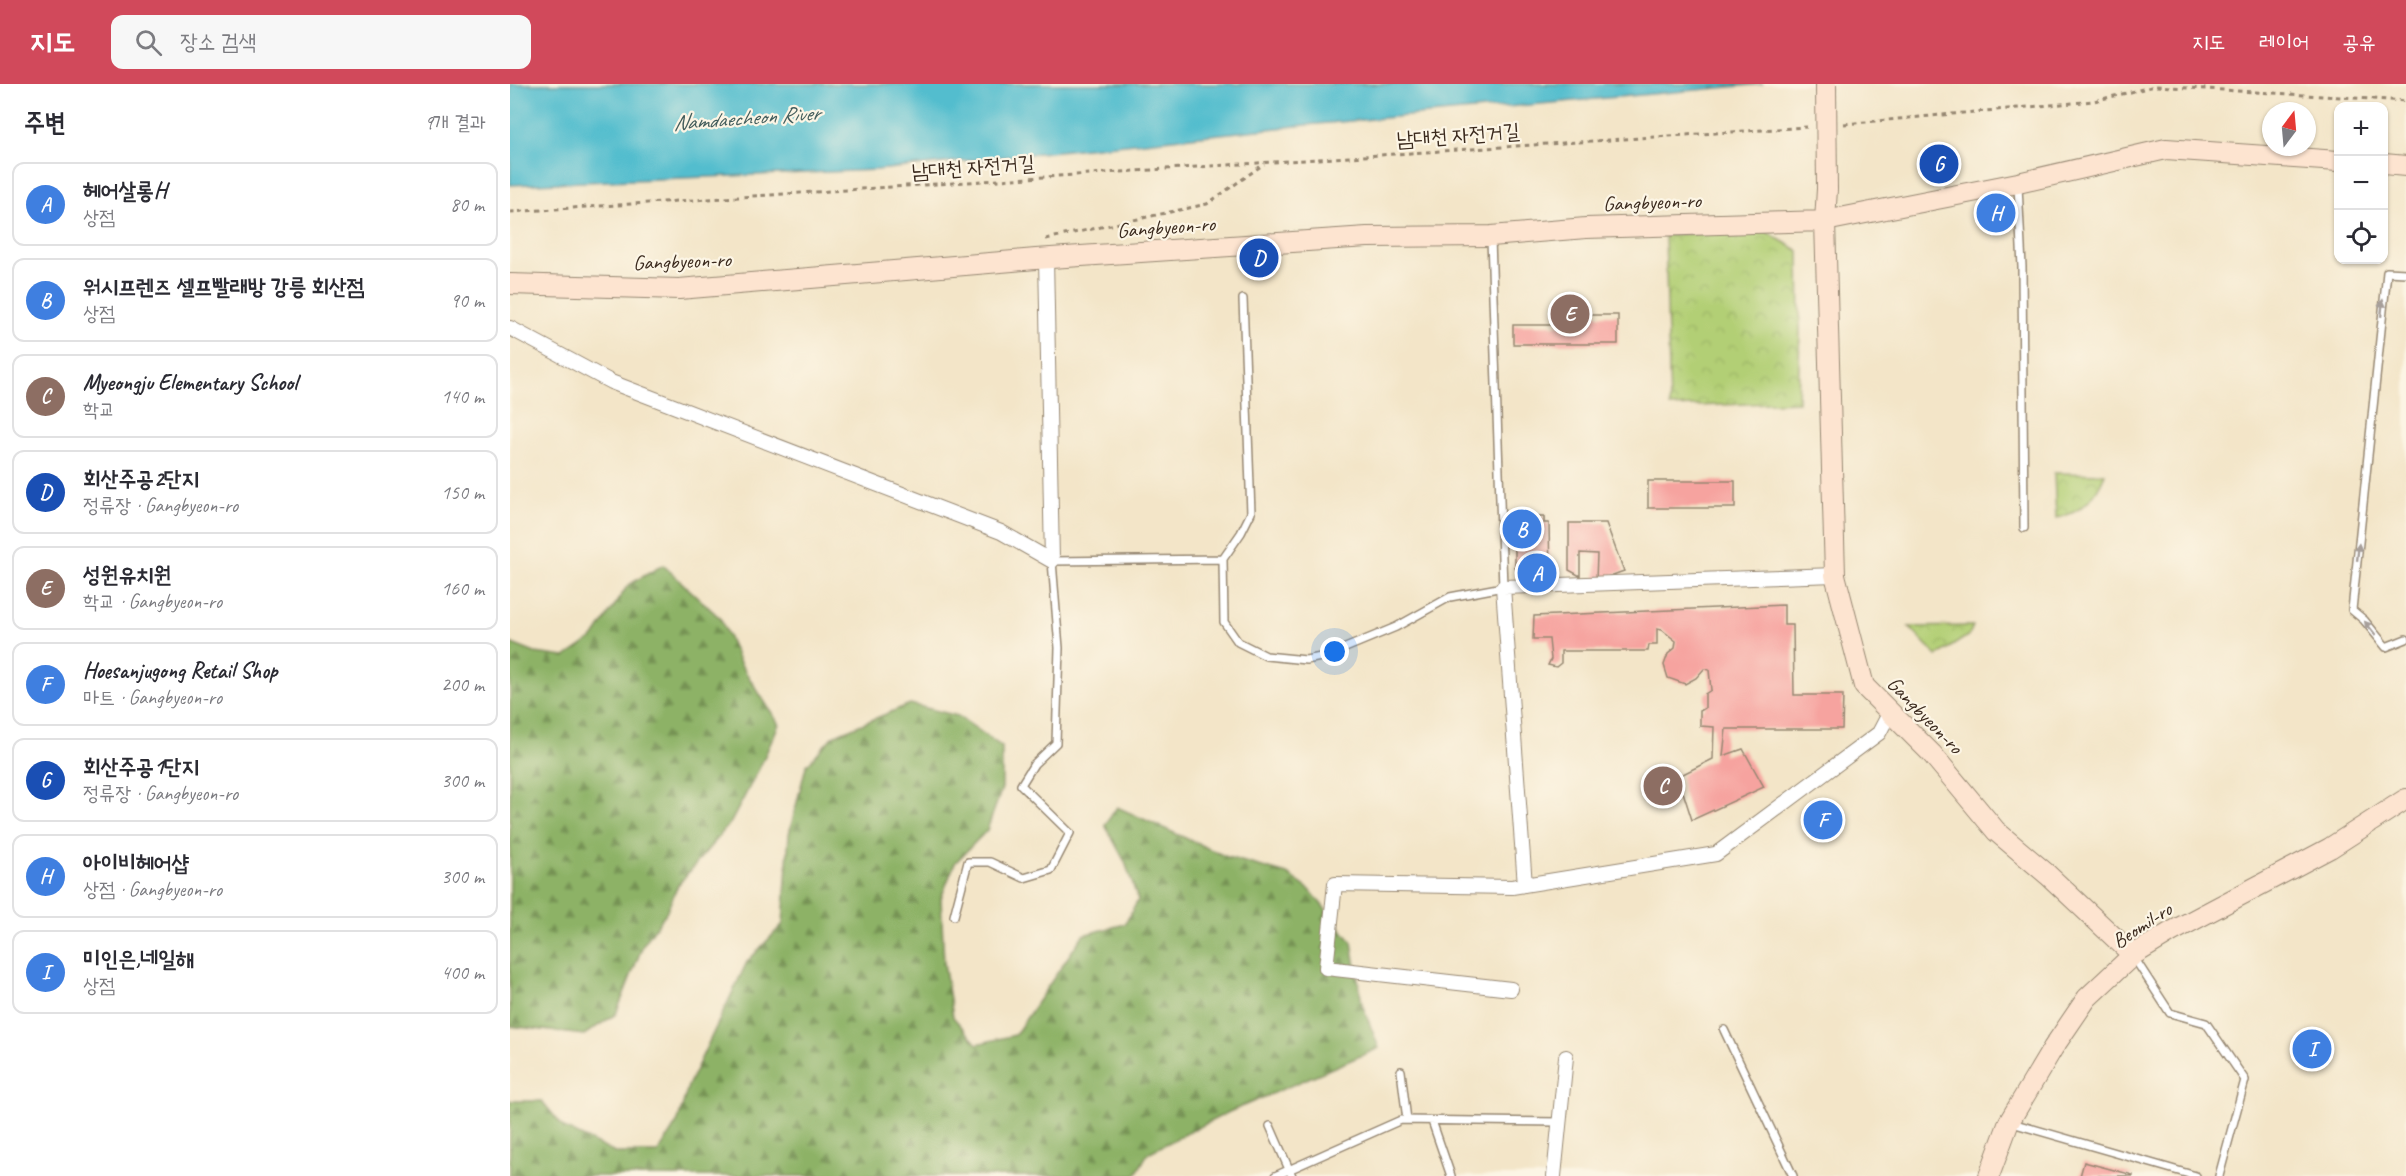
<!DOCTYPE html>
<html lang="ko">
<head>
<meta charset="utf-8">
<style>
  :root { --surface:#fff; --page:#f7f7f7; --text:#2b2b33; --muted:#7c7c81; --line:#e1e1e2; --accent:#d1495b }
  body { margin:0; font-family:Caveat,"Poor Story",sans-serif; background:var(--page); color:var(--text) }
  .controls { position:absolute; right:18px; top:18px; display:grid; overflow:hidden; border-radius:12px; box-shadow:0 2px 4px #0004 }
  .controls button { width:54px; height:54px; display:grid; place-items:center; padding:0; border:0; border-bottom:2px solid var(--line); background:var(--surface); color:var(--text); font:30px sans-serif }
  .compass { position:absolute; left:1752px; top:18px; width:54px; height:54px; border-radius:50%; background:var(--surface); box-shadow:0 2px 4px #0004; rotate:16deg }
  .you { position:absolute; left:825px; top:568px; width:21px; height:21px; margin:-15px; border:4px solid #fff; border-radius:50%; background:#1a73e8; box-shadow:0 0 0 9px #1a73e833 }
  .badge { display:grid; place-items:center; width:39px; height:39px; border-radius:50%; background:var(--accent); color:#fff; font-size:20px; font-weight:700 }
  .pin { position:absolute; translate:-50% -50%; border:3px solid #fff; box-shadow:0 2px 6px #0006 }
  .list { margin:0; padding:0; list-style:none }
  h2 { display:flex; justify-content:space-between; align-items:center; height:78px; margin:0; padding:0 24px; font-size:26px }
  h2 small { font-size:20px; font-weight:400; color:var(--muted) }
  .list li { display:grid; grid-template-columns:39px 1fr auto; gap:18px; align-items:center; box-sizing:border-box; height:84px; margin:0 12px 12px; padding:0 12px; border:2px solid var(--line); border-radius:12px }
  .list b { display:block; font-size:22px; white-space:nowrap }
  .list p { margin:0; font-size:20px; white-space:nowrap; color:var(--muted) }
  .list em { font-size:20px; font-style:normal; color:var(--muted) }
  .icon { flex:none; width:33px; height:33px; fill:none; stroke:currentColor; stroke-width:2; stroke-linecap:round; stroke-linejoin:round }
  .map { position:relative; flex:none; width:1896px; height:1092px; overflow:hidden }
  header { display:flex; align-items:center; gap:36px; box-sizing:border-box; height:84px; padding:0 30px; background:var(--accent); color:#fff }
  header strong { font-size:28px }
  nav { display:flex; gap:33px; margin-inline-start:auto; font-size:21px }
  .search { width:420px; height:54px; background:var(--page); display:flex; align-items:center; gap:15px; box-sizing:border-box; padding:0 21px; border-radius:12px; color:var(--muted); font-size:22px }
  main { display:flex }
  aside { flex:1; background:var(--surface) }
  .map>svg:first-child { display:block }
  .forest { fill:url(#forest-firs); stroke:#646e42; stroke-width:1.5 }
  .park { fill:url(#park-crowns); stroke:#767c4a; stroke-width:1.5 }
  .water { fill:#52bdce; stroke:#467476; stroke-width:1.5 }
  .building { fill:#f6a39f }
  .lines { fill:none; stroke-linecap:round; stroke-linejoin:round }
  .lane-casing { stroke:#978873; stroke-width:10 }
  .street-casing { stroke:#978873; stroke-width:16 }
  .secondary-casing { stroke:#978873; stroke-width:22 }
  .path { stroke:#978873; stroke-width:3; stroke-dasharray:4.5 4.5; stroke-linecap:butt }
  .lane { stroke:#fff; stroke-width:7 }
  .street { stroke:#fff; stroke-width:14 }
  .secondary { stroke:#fde4d0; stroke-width:20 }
  .secondary-bridge-casing { stroke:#978873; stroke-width:22; stroke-linecap:butt }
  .secondary-bridge { stroke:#fde4d0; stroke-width:20 }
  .oneway { fill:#a79f9a }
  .labels { text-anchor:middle; stroke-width:4.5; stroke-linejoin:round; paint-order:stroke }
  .street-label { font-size:21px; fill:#3b2a1e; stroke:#fcf5e5 }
  .water-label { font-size:22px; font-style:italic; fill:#435d5c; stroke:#fcf5e5 }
</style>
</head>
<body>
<header>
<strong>지도</strong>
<div class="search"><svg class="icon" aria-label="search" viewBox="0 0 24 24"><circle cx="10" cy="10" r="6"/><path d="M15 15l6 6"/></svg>장소 검색</div>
<nav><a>지도</a><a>레이어</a><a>공유</a></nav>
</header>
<main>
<aside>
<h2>주변<small>9개 결과</small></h2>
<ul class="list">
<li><span class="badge" style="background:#3f7fe0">A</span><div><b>헤어살롱H</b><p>상점</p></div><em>80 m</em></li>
<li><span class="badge" style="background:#3f7fe0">B</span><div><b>워시프렌즈 셀프빨래방 강릉 회산점</b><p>상점</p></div><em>90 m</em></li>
<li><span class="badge" style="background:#8d6e63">C</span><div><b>Myeongju Elementary School</b><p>학교</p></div><em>140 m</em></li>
<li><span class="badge" style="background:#1a4fb4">D</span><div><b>회산주공2단지</b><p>정류장 · Gangbyeon-ro</p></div><em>150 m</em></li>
<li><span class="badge" style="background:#8d6e63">E</span><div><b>성원유치원</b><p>학교 · Gangbyeon-ro</p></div><em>160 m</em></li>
<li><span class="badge" style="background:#3f7fe0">F</span><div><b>Hoesanjugong Retail Shop</b><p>마트 · Gangbyeon-ro</p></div><em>200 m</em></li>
<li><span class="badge" style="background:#1a4fb4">G</span><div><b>회산주공1단지</b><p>정류장 · Gangbyeon-ro</p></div><em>300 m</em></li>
<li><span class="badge" style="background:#3f7fe0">H</span><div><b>아이비헤어샵</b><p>상점 · Gangbyeon-ro</p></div><em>300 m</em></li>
<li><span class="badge" style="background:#3f7fe0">I</span><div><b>미인은,네일해</b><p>상점</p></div><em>400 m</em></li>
</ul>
</aside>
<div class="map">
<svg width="1896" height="1092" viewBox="0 0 1896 1092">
  <defs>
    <pattern id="forest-firs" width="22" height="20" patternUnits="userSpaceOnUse" patternTransform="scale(1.5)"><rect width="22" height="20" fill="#8db266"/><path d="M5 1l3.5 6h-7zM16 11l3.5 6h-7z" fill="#749153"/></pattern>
    <pattern id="park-crowns" width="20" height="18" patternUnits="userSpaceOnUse" patternTransform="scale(1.5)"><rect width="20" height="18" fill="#b2cf75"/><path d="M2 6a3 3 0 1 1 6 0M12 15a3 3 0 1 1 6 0" fill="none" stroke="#9ab265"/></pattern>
  </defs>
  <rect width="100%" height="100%" fill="#fcf5e5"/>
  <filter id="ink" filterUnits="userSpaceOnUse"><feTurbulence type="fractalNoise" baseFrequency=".0167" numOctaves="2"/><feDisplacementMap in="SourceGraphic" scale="12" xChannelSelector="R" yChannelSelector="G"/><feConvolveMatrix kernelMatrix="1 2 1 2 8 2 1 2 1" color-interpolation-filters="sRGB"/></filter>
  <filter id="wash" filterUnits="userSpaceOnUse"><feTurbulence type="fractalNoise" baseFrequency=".008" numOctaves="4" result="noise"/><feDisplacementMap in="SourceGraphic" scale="24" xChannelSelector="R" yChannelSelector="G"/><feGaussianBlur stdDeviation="1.35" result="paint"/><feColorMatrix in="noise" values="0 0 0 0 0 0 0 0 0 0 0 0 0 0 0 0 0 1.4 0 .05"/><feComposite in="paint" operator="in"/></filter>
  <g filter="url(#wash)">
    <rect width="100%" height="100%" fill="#f3e5c8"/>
    <path class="forest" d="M153,481L210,534L231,581L269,640L250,683L221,738L168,801L156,829L133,861L106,930L74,951L0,942V559L25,569L55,573L84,553L118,501Z
      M400,620L448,632L492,663V704L477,746L445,779L431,814L434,880L443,933L467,960L505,951L573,851L615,840L628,816L615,778L595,741L607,723L717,773L777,790L800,806L842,858L852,920L869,964L719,1028L638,1069L625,1092H0V1017H32L54,1044L105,1069H148L168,1037L178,1002L237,878L273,840L279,750L296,682L323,652Z"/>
    <path class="park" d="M1255,147L1289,167L1290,245L1288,318L1160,323L1155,151Z
      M1544,389L1595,390C1585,414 1572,429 1546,434Z
      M1463,542L1459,551L1427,572L1399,543Z"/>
    <path class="water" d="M0,0H1253L796,41L367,86L0,101Z"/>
    <g id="blocks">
      <path class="building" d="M1063,231H1108V260H1003V241H1063Z
        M1138,397H1225V424H1138Z
        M1005,433H1034V439H1039L1040,491L1012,492L1005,484Z
        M1059,439H1096L1114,487L1086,497L1087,470L1070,469V492L1059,486Z
        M1274,521V541H1283L1284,611H1333L1332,645H1216L1213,672L1233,665L1254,703L1182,736L1173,708L1171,691L1203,675L1204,643L1190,642V627L1195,624V610L1201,606L1199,586L1194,585L1186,594L1175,600L1158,594L1154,581L1158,570L1165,564L1166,557L1152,546L1147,545V561H1139L1138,567H1051V579L1046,583L1038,581L1041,575L1039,555H1023L1024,532Z
        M1574,1078L1623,1091V1092H1570Z"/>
    </g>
  </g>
  <g filter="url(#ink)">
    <use href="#blocks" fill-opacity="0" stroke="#978873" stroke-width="1.5"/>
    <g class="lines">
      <g class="lane-casing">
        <path id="lane" d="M1508,102L1512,183L1514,444
          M1896,189L1877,188L1842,526L1854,536L1876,563L1896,555
          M733,215L741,429L731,449L713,475L714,538L728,558L756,572L796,576L816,572L886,543L940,513L993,503L981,155
          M444,832L458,778H480L514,794L541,786L560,749L511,701L524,680L546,659L549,564L542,477L713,475
          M1623,872L1660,929L1696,939L1735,996L1709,1092
          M1214,946L1283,1092
          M891,987L897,1036
          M922,1037L941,1092
          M1502,1039L1686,1092
          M760,1042L782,1092
          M765,1092L891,1036L1049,1038"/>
      </g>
      <g class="street-casing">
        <path id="street" d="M0,244L101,298L491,448L542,477L536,174
          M1015,801L993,503L1325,491
          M1001,905L816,884L825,800L1002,803L1206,770L1369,649L1380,628
          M1044,1092L1056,973"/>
      </g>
      <g class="secondary-casing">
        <path id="secondary" d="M1874,80L1896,82
          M1317,105L1315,137L1325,491L1354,602L1422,670L1486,747L1538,791L1623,871
          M0,200L169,205L526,175L857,153L981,152L1076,144L1315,137L1508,99L1656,65L1828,77
          M1479,1092L1499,1038L1543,964L1577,914L1623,871L1661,848L1820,764L1896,715"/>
      </g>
      <path class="path" d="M1334,40L1584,17L1645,2L1896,17
        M0,128L1297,43
        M536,155L697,120L754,80"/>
      <use href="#lane" class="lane"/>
      <use href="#street" class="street"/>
      <use href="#secondary" class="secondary"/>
      <g class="secondary-bridge-casing">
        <path id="secondary-bridge" d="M1316,0L1317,105"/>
      </g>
      <use href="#secondary-bridge" class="secondary-bridge"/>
    </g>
    <defs><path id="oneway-solid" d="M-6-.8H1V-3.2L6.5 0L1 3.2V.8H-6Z" transform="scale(1.5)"/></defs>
    <g class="oneway">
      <use href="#oneway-solid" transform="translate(1872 224) rotate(-84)"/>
      <use href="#oneway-solid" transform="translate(1848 468) rotate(-84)"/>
      <use href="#oneway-solid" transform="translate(1860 544) rotate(-129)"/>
    </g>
  </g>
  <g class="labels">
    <g class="street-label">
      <text transform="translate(948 51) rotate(-4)" y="7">남대천 자전거길</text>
      <text transform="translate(463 83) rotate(-4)" y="7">남대천 자전거길</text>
      <text transform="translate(1142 118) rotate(-2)" y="7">Gangbyeon-ro</text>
      <text transform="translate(656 143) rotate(-4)" y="7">Gangbyeon-ro</text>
      <text transform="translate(172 177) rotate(-2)" y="7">Gangbyeon-ro</text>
      <text transform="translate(1415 631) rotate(46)" y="7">Gangbyeon-ro</text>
      <text transform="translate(1632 841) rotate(-33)" y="7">Beomil-ro</text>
    </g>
    <g class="water-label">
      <text transform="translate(236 33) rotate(-4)" y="8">Namdaecheon River</text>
    </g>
  </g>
</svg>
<div class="controls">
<button>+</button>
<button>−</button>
<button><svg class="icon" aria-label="locate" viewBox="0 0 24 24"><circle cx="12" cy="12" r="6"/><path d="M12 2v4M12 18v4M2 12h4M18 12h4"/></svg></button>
</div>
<svg class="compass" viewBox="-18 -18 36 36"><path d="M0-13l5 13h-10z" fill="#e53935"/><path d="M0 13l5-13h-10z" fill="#7c7c81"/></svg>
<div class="you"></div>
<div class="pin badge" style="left:1027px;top:489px;background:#3f7fe0">A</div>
<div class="pin badge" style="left:1012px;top:445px;background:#3f7fe0">B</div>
<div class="pin badge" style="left:1153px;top:702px;background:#8d6e63">C</div>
<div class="pin badge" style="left:749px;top:174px;background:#1a4fb4">D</div>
<div class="pin badge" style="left:1060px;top:230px;background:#8d6e63">E</div>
<div class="pin badge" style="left:1313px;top:736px;background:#3f7fe0">F</div>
<div class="pin badge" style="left:1429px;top:80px;background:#1a4fb4">G</div>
<div class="pin badge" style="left:1486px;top:129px;background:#3f7fe0">H</div>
<div class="pin badge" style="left:1802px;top:965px;background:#3f7fe0">I</div>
</div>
</main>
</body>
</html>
